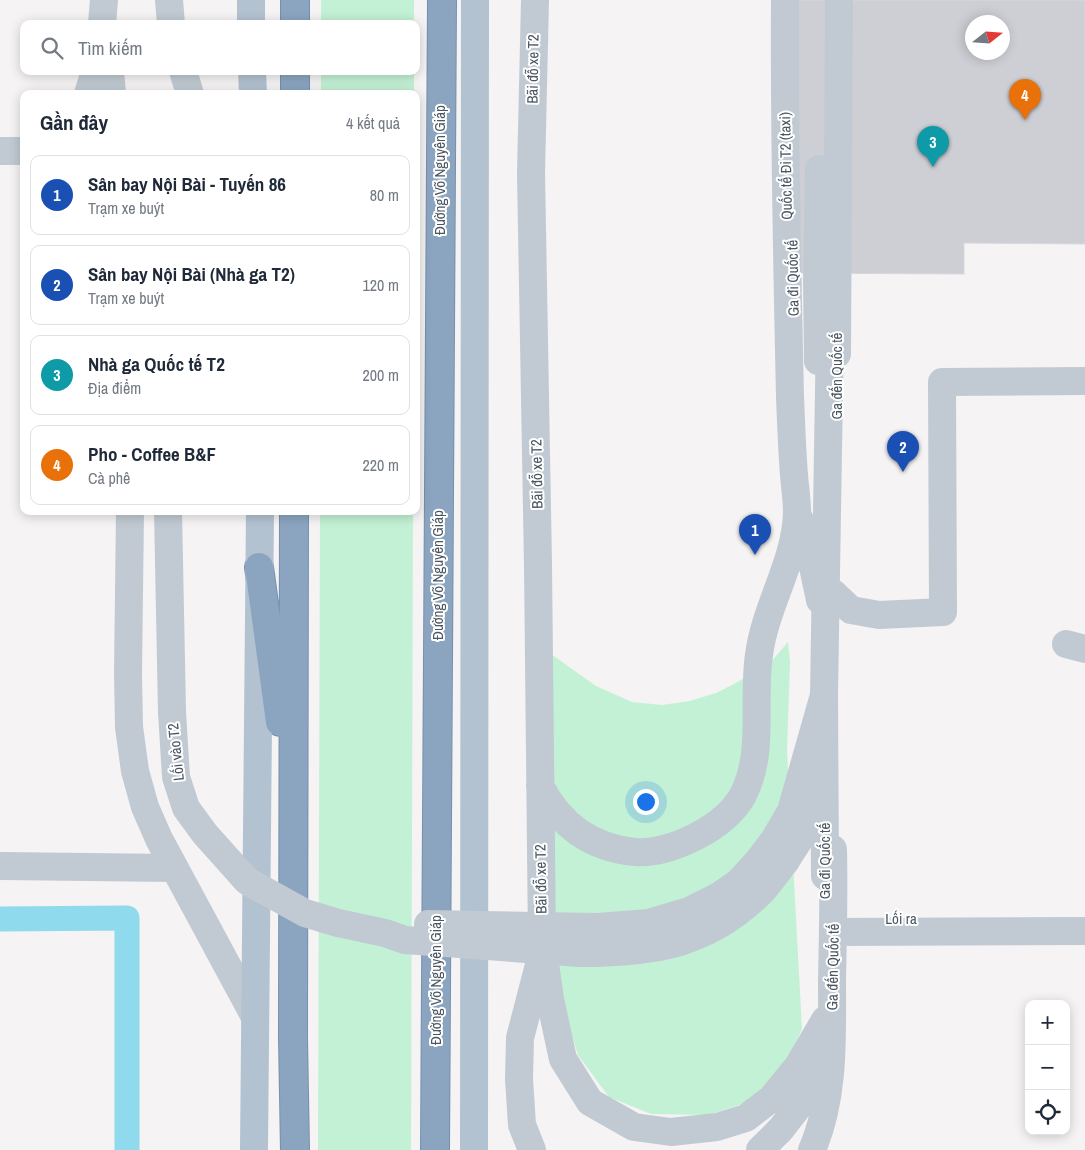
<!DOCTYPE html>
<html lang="vi">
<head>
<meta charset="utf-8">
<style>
  :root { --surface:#fff; --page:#f6f6f7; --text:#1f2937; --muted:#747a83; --line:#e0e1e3; --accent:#1a73e8 }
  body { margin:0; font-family:"Archivo Narrow",sans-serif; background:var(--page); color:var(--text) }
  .controls { position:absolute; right:15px; bottom:15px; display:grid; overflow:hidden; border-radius:10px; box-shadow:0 2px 12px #0003 }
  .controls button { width:45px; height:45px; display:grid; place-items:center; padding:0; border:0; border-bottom:1px solid var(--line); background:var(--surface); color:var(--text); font:25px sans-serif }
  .compass { position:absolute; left:965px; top:15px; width:45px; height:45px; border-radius:50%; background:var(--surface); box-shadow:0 2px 12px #0003; rotate:73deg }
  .you { position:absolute; left:645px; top:801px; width:18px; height:18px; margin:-12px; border:4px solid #fff; border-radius:50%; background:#1a73e8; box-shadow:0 0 0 8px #1a73e833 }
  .badge { display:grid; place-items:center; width:32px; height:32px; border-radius:50%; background:var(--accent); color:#fff; font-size:16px; font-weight:700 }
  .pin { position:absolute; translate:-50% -41px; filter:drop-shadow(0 1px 2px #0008) }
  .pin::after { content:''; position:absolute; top:26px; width:18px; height:15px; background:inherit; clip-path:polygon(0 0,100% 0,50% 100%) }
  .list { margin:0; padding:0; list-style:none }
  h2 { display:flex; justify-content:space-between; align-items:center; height:65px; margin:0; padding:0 20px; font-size:21px }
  h2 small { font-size:16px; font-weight:400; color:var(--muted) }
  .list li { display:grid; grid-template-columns:32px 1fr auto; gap:15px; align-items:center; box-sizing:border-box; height:80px; margin:0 10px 10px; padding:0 10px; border:1px solid var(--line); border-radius:10px }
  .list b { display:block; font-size:19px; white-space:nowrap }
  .list p { margin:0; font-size:16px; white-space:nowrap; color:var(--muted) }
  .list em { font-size:16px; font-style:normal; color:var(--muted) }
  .icon { flex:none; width:28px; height:28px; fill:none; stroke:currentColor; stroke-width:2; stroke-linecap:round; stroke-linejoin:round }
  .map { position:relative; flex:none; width:1085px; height:1150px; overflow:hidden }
  .search { position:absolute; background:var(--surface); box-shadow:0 2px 12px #0003; left:20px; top:20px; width:400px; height:55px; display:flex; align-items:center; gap:12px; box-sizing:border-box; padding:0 18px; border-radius:10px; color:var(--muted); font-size:19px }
  .panel { position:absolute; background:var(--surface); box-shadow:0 2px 12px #0003; left:20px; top:90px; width:400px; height:425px; border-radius:10px }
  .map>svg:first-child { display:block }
  .green { fill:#c3f1d5 }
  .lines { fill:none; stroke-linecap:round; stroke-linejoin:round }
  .canal { stroke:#90daee; stroke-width:25 }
  .building { fill:#cdcfd5; stroke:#d7d9de; fill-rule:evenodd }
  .highway-casing { stroke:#7690ad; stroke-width:30 }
  .minor { stroke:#c1cad2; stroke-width:28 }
  .major { stroke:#b3c2d1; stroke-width:28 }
  .highway { stroke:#8ba5c1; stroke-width:28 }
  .minor-bridge { stroke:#c1cad2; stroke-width:28 }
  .labels { text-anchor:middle; stroke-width:4; stroke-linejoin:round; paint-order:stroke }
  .street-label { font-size:15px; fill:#4a5661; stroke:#fff }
</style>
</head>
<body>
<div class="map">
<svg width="1085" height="1150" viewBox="0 0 1085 1150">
  <rect width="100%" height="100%" fill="#f5f3f3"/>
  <path class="green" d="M321,0H414V24H321Z
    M321,71H414V94H321Z
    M320,511H413L411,1150H318Z
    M788,642L790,662L787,751L802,1029L784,1068L749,1102L708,1115L651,1114L609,1097L578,1055L565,1012L550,927L551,654L596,686L632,702L662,705L690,701L716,693L734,684L770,663Z"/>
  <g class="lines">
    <path class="canal" d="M0,919L127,918V1150"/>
  </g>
  <path class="building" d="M781,0H1085V244L964,243V274L781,273ZM972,22H1002V52H972Z"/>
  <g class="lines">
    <g class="highway-casing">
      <path id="highway" d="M295,24V0
        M295,94V71
        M294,511L293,1038L295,1150
        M259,567L280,722
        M435,1150L442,0"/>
    </g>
    <path class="minor" d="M169,0L171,24
      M535,0L531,173L538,565L542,942L550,999L563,1059L590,1102L634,1127L671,1132L717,1127L746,1118L772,1098L798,1066L825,1020
      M102,24L104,0
      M110,71L112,94
      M183,71L190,94
      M88,94L95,71
      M0,151H24
      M837,354L839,0
      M818,361L817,281L819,169
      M130,511L128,674L129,727L135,771L145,807L159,839L255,1017
      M168,511L172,712
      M799,518L808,543L820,600
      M833,593L851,610L879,615L943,612L942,382L1085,381
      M1066,644L1085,649
      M540,786C560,825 591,848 635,852C670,855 726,827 743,795C765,753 752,700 759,655C765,606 796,562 797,512C797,500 795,488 794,475C792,449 791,423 790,396C787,264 784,132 785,0
      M785,862L801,837L823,777
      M0,866L174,868
      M834,932L1085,931
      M532,1150L522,1125L519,1079L520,1038L540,961
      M760,1150L781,1129L815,1085L819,1060
      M812,1150C835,1097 832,1036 832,980C833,936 834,893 833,849"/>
    <path class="major" d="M251,24V0
      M252,71L253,94
      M254,1150L260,511
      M474,1150L475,0"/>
    <use href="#highway" class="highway"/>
    <path class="minor-bridge" d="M172,712L176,777L186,808L205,834L247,881L305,913L338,923L385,933L405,940L580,953C654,953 710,945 764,889C771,881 778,871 785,862
      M825,876L824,695L830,329
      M428,924L597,927L649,923L689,911L719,896L739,882L759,860L774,840L791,811L824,695"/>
  </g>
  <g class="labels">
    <g class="street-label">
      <text transform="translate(533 69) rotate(-89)" y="5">Bãi đỗ xe T2</text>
      <text transform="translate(786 166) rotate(-91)" y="5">Quốc tế Đi T2 (taxi)</text>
      <text transform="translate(440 170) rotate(-90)" y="5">Đường Võ Nguyên Giáp</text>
      <text transform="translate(793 278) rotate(-91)" y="5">Ga đi Quốc tế</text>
      <text transform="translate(837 376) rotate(-90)" y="5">Ga đến Quốc tế</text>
      <text transform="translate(537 474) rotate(-91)" y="5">Bãi đỗ xe T2</text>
      <text transform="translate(438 575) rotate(-90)" y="5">Đường Võ Nguyên Giáp</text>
      <text transform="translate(176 752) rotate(-96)" y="5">Lối vào T2</text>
      <text transform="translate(825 861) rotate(-90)" y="5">Ga đi Quốc tế</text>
      <text transform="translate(541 879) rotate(-91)" y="5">Bãi đỗ xe T2</text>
      <text x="901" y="924">Lối ra</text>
      <text transform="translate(833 967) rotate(-89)" y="5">Ga đến Quốc tế</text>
      <text transform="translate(436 980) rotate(-90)" y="5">Đường Võ Nguyên Giáp</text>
    </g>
  </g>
</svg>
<div class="controls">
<button>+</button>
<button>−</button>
<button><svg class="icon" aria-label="locate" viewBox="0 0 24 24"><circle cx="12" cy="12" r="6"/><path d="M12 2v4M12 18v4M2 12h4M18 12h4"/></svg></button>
</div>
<svg class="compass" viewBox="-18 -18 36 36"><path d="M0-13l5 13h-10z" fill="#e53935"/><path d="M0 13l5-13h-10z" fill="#747a83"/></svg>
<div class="you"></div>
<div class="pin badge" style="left:755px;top:555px;background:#1a4fb4">1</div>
<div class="pin badge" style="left:903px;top:472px;background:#1a4fb4">2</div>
<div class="pin badge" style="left:933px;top:167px;background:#0f9aa8">3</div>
<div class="pin badge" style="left:1025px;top:120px;background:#e8710a">4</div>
<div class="search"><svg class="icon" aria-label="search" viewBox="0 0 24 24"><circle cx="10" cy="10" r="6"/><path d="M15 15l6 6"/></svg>Tìm kiếm</div>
<section class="panel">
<h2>Gần đây<small>4 kết quả</small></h2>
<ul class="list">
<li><span class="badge" style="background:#1a4fb4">1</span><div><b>Sân bay Nội Bài - Tuyến 86</b><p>Trạm xe buýt</p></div><em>80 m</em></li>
<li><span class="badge" style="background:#1a4fb4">2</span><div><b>Sân bay Nội Bài (Nhà ga T2)</b><p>Trạm xe buýt</p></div><em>120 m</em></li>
<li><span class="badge" style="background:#0f9aa8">3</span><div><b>Nhà ga Quốc tế T2</b><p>Địa điểm</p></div><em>200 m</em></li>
<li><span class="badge" style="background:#e8710a">4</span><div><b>Pho - Coffee B&amp;F</b><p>Cà phê</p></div><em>220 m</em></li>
</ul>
</section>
</div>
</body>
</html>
